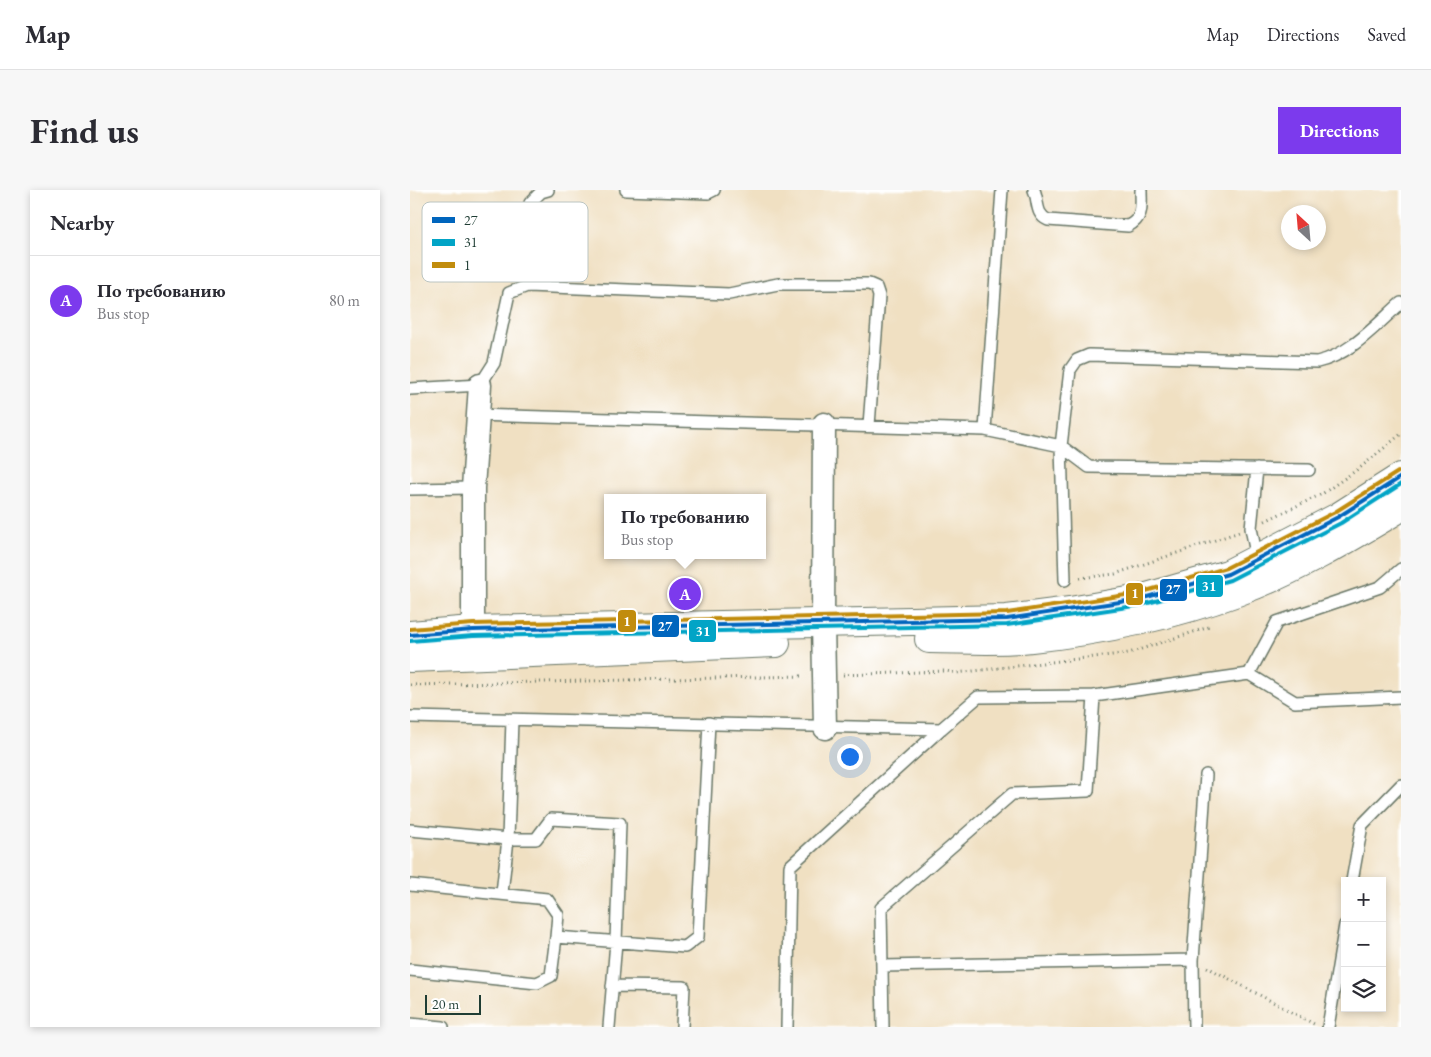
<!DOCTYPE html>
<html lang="en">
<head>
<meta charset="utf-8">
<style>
  :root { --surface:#fff; --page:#f7f7f7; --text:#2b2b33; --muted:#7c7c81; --line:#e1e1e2; --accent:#7c3aed }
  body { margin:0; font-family:"EB Garamond",serif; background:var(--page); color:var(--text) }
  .controls { position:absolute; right:15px; bottom:15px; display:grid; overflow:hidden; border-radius:0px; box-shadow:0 2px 8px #0003 }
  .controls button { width:45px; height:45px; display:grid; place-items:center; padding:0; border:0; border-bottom:1px solid var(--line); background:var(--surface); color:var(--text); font:25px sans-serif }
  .compass { position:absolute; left:871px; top:15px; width:45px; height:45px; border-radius:50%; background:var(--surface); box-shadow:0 2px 8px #0003; rotate:334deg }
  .scale { position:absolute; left:15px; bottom:12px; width:56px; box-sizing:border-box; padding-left:5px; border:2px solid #1f3d34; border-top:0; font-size:14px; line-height:18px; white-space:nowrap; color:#1f3d34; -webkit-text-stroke:4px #fff; paint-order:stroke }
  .you { position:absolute; left:439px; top:566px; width:18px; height:18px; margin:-12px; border:4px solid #fff; border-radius:50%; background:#1a73e8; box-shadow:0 0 0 8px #1a73e833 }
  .badge { display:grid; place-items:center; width:32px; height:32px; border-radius:50%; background:var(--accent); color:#fff; font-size:16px; font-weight:700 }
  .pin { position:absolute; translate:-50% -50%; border:2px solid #fff; box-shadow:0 1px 5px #0006 }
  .popup { position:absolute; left:194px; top:304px; width:162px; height:65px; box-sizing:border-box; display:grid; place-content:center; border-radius:0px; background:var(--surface); filter:drop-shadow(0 1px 4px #0005); font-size:16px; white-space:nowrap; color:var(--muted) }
  .popup b { font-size:19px; color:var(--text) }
  .popup::after { content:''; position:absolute; left:50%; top:100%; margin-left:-10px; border:10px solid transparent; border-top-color:var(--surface) }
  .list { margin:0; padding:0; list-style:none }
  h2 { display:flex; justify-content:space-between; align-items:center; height:65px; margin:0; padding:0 20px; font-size:21px }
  h2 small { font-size:16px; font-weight:400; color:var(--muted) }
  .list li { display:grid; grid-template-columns:32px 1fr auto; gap:15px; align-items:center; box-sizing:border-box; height:90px; padding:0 20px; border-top:1px solid var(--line) }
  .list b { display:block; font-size:19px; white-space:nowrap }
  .list p { margin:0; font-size:16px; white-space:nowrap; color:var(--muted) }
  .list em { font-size:16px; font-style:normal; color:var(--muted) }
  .icon { flex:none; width:28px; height:28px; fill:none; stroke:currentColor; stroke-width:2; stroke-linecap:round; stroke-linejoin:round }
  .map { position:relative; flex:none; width:991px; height:837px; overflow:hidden; border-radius:0px }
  header { display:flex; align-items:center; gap:30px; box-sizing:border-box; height:70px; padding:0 25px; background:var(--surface); border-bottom:1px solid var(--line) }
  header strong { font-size:24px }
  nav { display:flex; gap:28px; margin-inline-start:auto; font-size:18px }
  .intro { display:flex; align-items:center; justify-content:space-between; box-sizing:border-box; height:120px; padding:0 30px }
  h1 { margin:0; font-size:35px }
  .button { padding:12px 22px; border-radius:0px; background:var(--accent); color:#fff; font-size:18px; font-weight:700 }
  main { display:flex; gap:30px; padding:0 30px }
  aside { flex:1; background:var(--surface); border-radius:0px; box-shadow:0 2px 8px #0003 }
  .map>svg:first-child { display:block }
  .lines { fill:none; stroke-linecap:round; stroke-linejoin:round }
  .lane-casing { stroke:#687666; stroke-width:14 }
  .street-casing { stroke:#687666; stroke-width:25 }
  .secondary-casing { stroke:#687666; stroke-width:30 }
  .path { stroke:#687666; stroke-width:3; stroke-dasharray:1 4; stroke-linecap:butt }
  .lane { stroke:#fff; stroke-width:11 }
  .street { stroke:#fff; stroke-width:22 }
  .secondary { stroke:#fff; stroke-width:28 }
  .bus-1-casing { stroke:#fff; stroke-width:8 }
  .bus-2-casing { stroke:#fff; stroke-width:8 }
  .bus-3-casing { stroke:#fff; stroke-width:8 }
  .bus-1 { stroke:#0065bd; stroke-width:4 }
  .bus-2 { stroke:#02a4c6; stroke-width:4 }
  .bus-3 { stroke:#c18c0d; stroke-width:4 }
  .key { fill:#fff; stroke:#bcc5c2; stroke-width:1 }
  .key-label { font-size:14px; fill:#1f3d34 }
  .line-badge { stroke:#fff; stroke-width:2 }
  .badge-label { font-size:14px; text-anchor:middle; font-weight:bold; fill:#fff }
</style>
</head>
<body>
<header>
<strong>Map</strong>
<nav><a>Map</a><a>Directions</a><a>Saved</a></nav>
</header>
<div class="intro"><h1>Find us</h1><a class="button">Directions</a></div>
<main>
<aside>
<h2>Nearby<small></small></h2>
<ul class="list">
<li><span class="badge">A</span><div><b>По требованию</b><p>Bus stop</p></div><em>80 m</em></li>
</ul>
</aside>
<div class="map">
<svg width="991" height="837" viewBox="0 0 991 837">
  <rect width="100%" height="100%" fill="#fff"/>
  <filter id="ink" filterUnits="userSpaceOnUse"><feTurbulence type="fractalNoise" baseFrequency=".02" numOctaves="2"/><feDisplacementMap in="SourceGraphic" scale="10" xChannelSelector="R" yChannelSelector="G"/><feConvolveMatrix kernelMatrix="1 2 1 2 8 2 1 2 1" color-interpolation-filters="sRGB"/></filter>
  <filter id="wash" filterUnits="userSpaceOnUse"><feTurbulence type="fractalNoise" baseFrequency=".0096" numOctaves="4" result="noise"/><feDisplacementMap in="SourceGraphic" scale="20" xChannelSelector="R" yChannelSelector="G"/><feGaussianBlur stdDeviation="1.12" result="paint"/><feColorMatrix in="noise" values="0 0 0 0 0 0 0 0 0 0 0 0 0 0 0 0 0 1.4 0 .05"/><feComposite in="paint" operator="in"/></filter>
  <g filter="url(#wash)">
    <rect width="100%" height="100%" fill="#f0e0c2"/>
  </g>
  <g filter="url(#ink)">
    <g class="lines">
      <g class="lane-casing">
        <path id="lane" d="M138,0L131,2L120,13L117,96L319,104L368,94H459L466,97L469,106L459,235
          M216,0L298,3L304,0
          M592,0L575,240L651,256L679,277L899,280
          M624,0C629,12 625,24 638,30L718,36C734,28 731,15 731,0
          M0,199L70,195L84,173L99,103L117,96
          M66,225L575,240
          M847,279L841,338L847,369
          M0,299L63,298
          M655,390L651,256L660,180L667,170L679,165L907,172C940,165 966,135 991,113
          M839,484L867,432L970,397L991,379
          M0,527L531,539L568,507L684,506L839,484L885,512L991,507
          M0,640L98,649H126L141,629L210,633L206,752L199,837
          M942,691L952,635L991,595
          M0,695L137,709L148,725L146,747L275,757L288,747L299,533
          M92,703L98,649L102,530
          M473,776L783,770
          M0,780L127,793L141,786L146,747
          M202,796L274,797L272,837
          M0,834L33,837
          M377,837L380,676L531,539
          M473,837L471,718L602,604L678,601L684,506
          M784,837L783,770L796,585
          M918,837L935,735"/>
      </g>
      <g class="street-casing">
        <path id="street" d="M414,234L413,433L415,538
          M63,440V298L70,195"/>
      </g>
      <g class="secondary-casing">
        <path id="secondary" d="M0,445L63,440L597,429L660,421L730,409L818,384L928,327L991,287
          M519,449C552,449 587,452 621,448C690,441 761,426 827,402C883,382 940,348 991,317
          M0,468L366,453"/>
      </g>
      <path class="path" d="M855,331L912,304L951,277L991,244
        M670,388L705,384L829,342
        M433,485L536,481L546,483L719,463L799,437
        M0,495L394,486
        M797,777L904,834"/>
      <use href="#lane" class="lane"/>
      <use href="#street" class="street"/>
      <use href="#secondary" class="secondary"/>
      <g class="bus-1-casing">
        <path id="bus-1" d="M0,445L63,440L597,429L730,409L818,384L928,327L991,287"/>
      </g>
      <g class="bus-2-casing">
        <path id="bus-2" d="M0,451L63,446L597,435L731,415L820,390L931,333L991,294"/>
      </g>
      <g class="bus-3-casing">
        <path id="bus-3" d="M0,439L63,434L597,423L729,403L816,378L925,322L988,282"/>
      </g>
      <use href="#bus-1" class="bus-1"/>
      <use href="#bus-2" class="bus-2"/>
      <use href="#bus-3" class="bus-3"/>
    </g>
  </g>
  <rect x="12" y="12" width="166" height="80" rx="8" class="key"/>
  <rect x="22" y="27" width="23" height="6" fill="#0065bd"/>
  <rect x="22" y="49" width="23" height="7" fill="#02a4c6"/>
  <rect x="22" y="72" width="23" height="6" fill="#c18c0d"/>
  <g class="key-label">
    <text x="54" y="35">27</text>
    <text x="54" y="57">31</text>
    <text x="54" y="80">1</text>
  </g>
  <g class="line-badge">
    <rect x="785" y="384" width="29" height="24" rx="5" fill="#02a4c6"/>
    <rect x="749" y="388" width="29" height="24" rx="5" fill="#0065bd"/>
    <rect x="715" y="392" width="19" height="24" rx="5" fill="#c18c0d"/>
    <rect x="207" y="419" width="20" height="24" rx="5" fill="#c18c0d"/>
    <rect x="241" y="424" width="29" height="24" rx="5" fill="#0065bd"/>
    <rect x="278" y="429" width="29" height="24" rx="5" fill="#02a4c6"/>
  </g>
  <g class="badge-label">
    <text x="799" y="401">31</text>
    <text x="763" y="404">27</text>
    <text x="725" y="408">1</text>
    <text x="217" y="436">1</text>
    <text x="255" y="441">27</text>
    <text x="293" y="446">31</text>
  </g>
</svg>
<div class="controls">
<button>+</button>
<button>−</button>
<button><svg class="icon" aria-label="layers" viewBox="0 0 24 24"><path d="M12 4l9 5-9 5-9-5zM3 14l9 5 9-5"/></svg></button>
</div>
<svg class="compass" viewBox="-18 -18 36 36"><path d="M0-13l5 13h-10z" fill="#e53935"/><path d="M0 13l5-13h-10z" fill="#7c7c81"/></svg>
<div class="scale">20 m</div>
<div class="you"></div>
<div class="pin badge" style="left:275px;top:404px">A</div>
<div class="popup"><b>По требованию</b>Bus stop</div>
</div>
</main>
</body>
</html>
